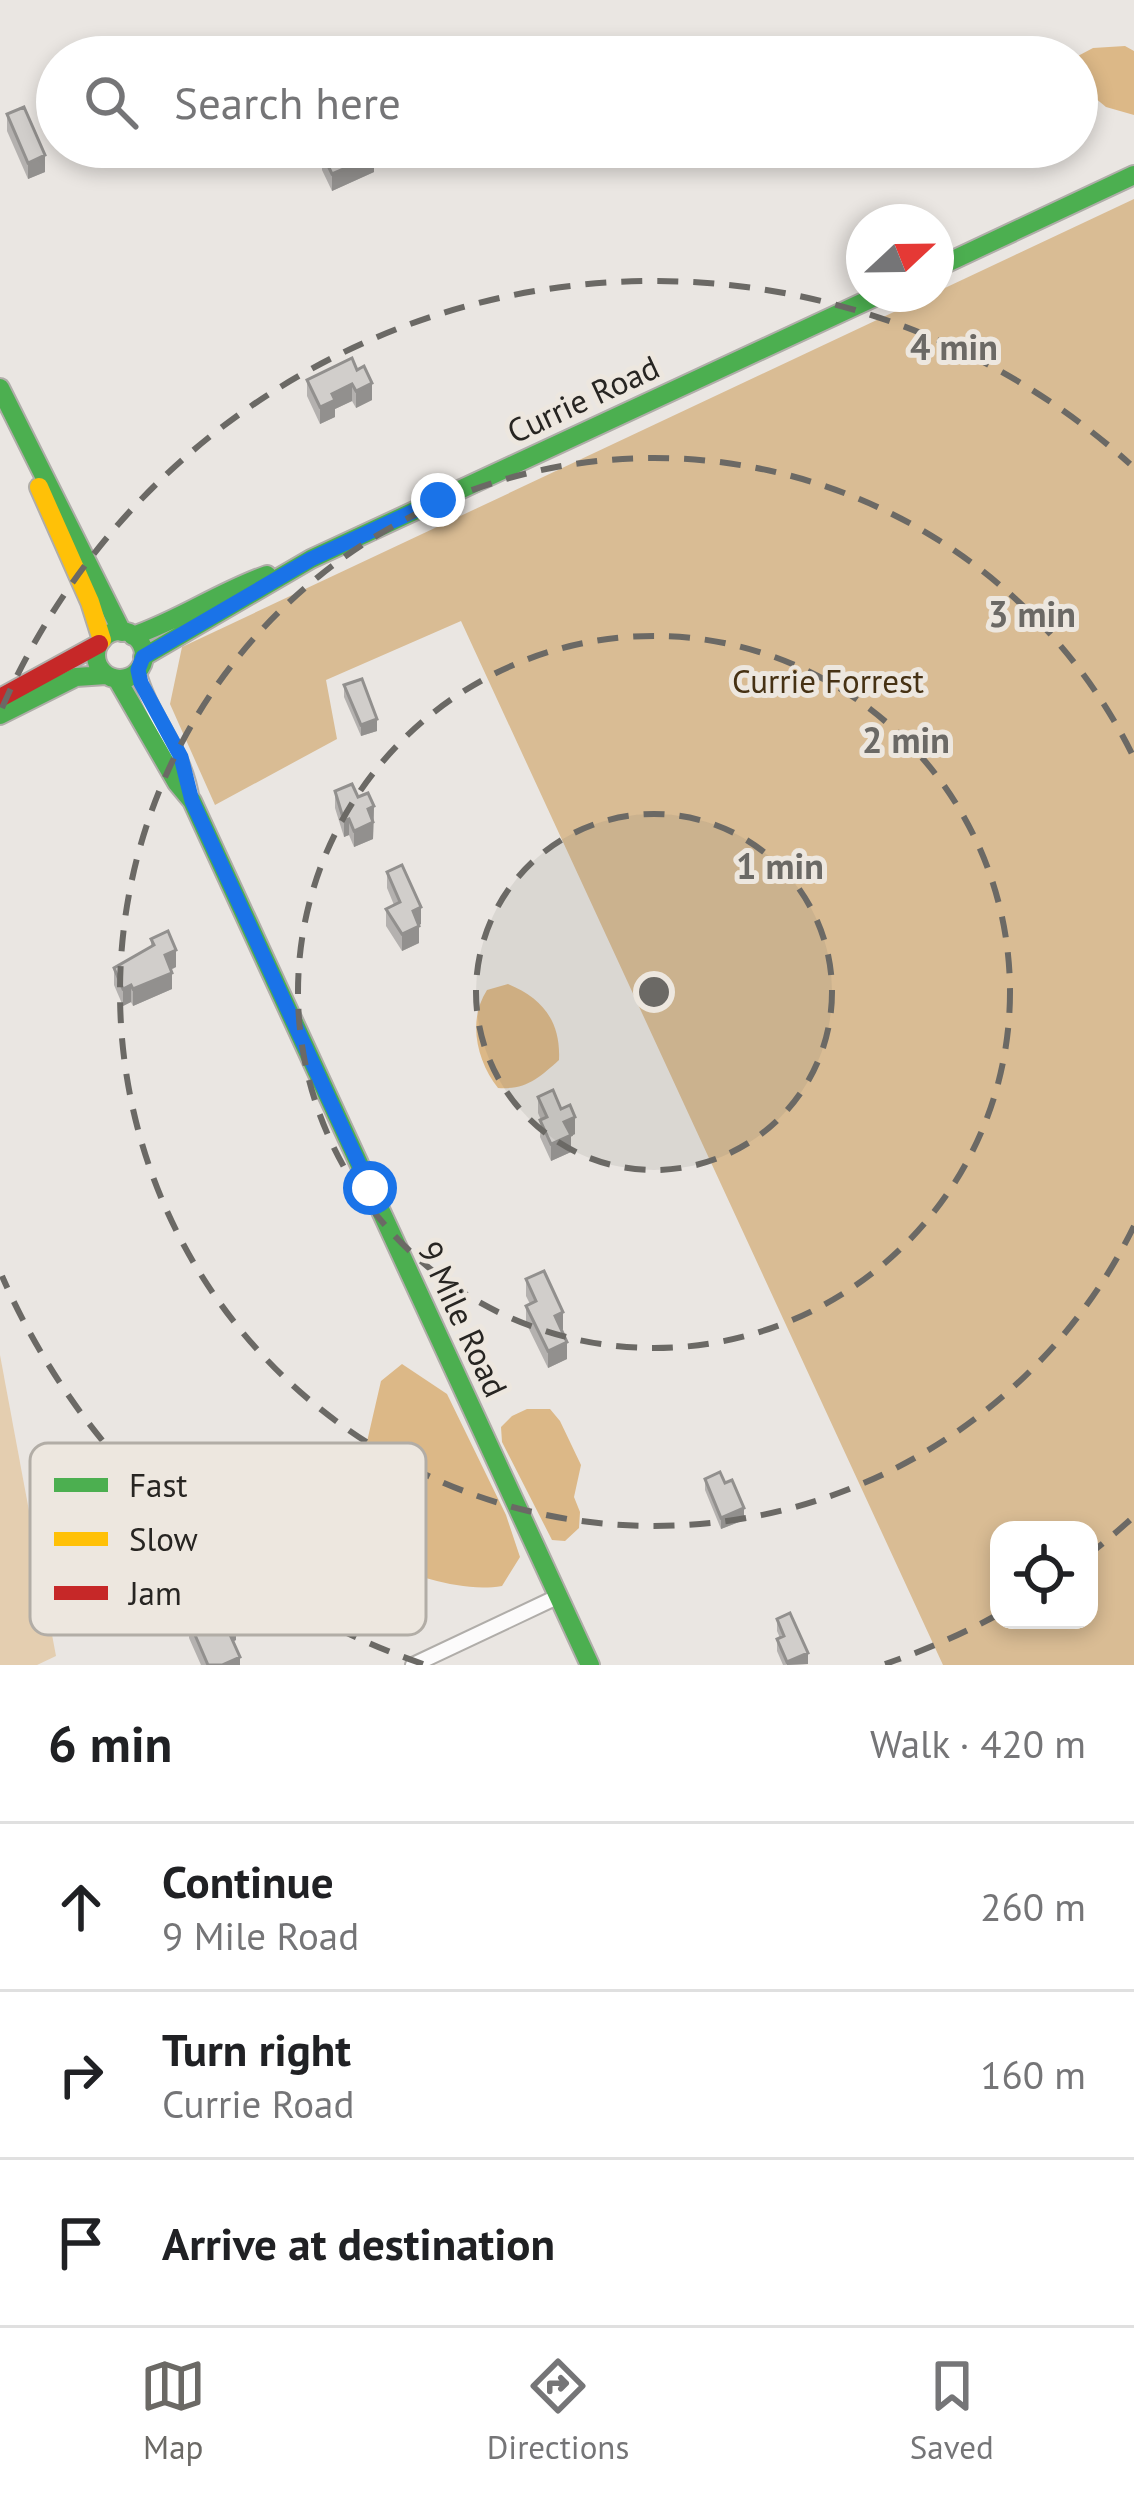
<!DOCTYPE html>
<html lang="en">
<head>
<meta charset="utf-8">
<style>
  :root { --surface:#fff; --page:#f2f2f2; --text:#202124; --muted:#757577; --line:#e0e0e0; --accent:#6b6965 }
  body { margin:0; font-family:"PT Sans",sans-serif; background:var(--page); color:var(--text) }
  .controls { position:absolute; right:36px; bottom:36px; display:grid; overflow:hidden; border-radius:24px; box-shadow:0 6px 18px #0003 }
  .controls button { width:108px; height:108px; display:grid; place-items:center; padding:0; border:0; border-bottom:3px solid var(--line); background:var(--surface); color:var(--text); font:60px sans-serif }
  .compass { position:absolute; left:846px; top:204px; width:108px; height:108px; border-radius:50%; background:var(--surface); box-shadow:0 6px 18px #0003; rotate:68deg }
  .stop { position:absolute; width:36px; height:36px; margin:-27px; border:9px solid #1a73e8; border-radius:50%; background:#fff }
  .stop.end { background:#1a73e8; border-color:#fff; box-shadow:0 3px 12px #0008 }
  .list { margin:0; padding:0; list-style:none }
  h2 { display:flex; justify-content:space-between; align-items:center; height:156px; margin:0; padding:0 48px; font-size:51px }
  h2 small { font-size:39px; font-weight:400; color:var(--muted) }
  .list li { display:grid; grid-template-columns:78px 1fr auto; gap:36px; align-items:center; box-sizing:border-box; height:168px; padding:0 48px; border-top:3px solid var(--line) }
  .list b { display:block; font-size:45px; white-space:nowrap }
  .list p { margin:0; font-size:39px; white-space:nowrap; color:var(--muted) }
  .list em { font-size:39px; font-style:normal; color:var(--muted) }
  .icon { flex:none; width:66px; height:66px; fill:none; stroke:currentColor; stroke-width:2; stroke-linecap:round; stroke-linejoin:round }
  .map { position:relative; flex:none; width:1134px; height:1665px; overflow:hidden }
  .search { position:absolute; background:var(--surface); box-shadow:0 6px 18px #0003; left:36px; right:36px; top:36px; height:132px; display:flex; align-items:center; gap:30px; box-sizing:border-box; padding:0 42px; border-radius:66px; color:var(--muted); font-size:45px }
  .sheet { height:660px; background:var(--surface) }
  nav { display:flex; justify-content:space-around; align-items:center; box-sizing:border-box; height:168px; border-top:3px solid var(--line); background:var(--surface); font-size:33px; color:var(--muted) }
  nav a { display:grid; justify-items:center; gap:6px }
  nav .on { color:var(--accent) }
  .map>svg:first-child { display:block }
  .green { fill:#e4ceb0 }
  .forest { fill:#d9bc94; fill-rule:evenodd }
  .water { fill:#dcb887 }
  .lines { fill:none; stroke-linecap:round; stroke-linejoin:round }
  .street-casing { stroke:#b0ada9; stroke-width:18 }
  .fast-casing { stroke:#b0ada9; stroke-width:22 }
  .slow-casing { stroke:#b0ada9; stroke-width:22 }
  .jam-casing { stroke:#b0ada9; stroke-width:22 }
  .street { stroke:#fcfbfb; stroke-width:14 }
  .fast { stroke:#4caf50; stroke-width:18 }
  .slow { stroke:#ffc107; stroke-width:18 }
  .jam { stroke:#c62828; stroke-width:18 }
  .wall { fill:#b4b1af }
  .shaded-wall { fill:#92908e }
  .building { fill:#d1cecb; stroke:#92908e; stroke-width:3 }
  .route { stroke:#1a73e8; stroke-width:15 }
  .ring { fill:none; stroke:#6b6965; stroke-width:6; stroke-dasharray:21 15 }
  .labels { text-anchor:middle; stroke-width:10; stroke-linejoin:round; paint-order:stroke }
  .street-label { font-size:33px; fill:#272522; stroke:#ede7df }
  .park-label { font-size:33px; fill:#463113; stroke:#ede7df }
  .key { fill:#ede7df; stroke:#b2ada6; stroke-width:3 }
  .key-label { font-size:33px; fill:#272522 }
  .centre { fill:#6b6965; stroke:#ede7df; stroke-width:6 }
  .ring-label { font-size:36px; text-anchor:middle; font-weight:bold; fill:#6b6965; stroke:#ede7df; stroke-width:10; stroke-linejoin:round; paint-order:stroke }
</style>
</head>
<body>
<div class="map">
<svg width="1134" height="1665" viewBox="0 0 1134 1665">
  <rect width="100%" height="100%" fill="#eae6e2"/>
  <path class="green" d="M0,1355L56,1656L37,1665H0Z"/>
  <path class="forest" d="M1134,199V1665H943L461,621L326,680L337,739L215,805L170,704L182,647ZM999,1530H1089V1620H999Z"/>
  <path class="water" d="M1125,46L1134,51V115L1106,107L1077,83L1076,57L1093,48Z
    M508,984C542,998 561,1021 559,1060C539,1078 526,1090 498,1088C477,1061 467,1021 487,990Z
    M402,1364L447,1394L506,1515L520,1557L502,1586C460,1593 419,1574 379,1566C362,1563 348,1569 333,1557L335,1549L344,1541L330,1536L329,1529L360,1472L381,1381Z
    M527,1409H550L560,1421L581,1465L574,1497L580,1512L579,1528L565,1541L552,1540L502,1442L501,1427L512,1416Z"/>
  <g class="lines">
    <g class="street-casing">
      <path id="street" d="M138,670C150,718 185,749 192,801
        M413,1665L557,1597"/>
    </g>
    <g class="fast-casing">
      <path id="fast" d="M936,268L1134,175
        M0,388L122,632
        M96 655a24 24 0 1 1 48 0a24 24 0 1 1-48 0Z
        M133,636C180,620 219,592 267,575
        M143,657L311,559L881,294
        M117,679L177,783L192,801L590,1665
        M0,715L76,677L106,675"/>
    </g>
    <g class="slow-casing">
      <path id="slow" d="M39,487L90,602L102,640"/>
    </g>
    <g class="jam-casing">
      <path id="jam" d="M0,698L99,644"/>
    </g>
    <use href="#street" class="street"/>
    <use href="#fast" class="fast"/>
    <use href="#slow" class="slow"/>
    <use href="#jam" class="jam"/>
  </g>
  <path class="wall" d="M7,114L45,172L28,179L7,131Z
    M322,153L374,172L332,191L322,170Z
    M352,358L372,400L356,408L352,401L335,409V417L320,424L307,396V380Z
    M344,685L377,731L361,736L344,697Z
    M335,791L358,797L374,806L373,839L354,847L349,835L344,837L335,808Z
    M387,872L421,924L419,925V943L402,951L386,926V909L394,905L387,888Z
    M151,939L176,967L171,970L172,989L133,1006L131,1002L123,1006L114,985V968L151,946Z
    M538,1097L575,1134L571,1136V1152L551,1161L540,1137L541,1120L538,1113Z
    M526,1279L563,1329L561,1330L567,1359L548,1368L526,1323V1306L530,1304L526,1296Z
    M705,1479L725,1483L744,1520L721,1529L705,1490Z
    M777,1619L808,1664L783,1665L777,1651V1639L780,1638L777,1631Z
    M189,1621L236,1640L233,1642L240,1665H201L189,1638Z"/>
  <path class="shaded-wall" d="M45,155V172L28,179V163Z
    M374,156V172L332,191V174Z
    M372,383V400L356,408V391Z
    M352,384V401L335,409V417L320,424V407L332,394Z
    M377,719V731L361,736V725Z
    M374,806L373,839L354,847V831L368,809Z
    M349,819V835L344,837V821Z
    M421,907V924L413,928V911Z
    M419,926V943L402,951V934Z
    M176,950V967L165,972V955Z
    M172,973V989L133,1006V989Z
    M131,985V1002L123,1006V989Z
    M575,1117V1134L571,1136V1152L551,1161V1144L564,1122Z
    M563,1312V1329L555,1333V1316Z
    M567,1342V1359L548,1368V1351Z
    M744,1508V1520L721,1529V1518Z
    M236,1624V1640L227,1644V1628Z
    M808,1653V1664L787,1665V1662Z
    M240,1657V1665H222Z"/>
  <path class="building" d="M24,107L45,155L28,163L7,114Z
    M337,147H370L374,156L332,174L322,153Z
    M352,358L357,370L364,366L372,383L356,391L352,384L332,394L335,400L320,407L307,380Z
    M362,679L377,719L361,725L344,685Z
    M352,784L358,797L368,793L374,806L368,809L373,822L354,831L349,819L344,821L335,791Z
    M402,865L421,907L413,911L419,926L402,934L386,909L400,902L387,872Z
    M168,931L176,950L165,955L172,973L133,989L131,985L123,989L114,968L154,945L151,939Z
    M553,1090L561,1109L570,1105L575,1117L564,1122L571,1135L551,1144L540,1120L547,1117L538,1097Z
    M544,1271L563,1312L555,1316L567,1342L548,1351L526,1306L536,1301L526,1279Z
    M720,1472L725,1483L732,1480L744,1508L721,1518L705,1479Z
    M228,1604L236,1624L227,1628L240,1657L222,1665H208L189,1621Z
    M790,1613L808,1653L787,1662L777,1639L784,1636L777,1619Z"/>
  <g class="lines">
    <path class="route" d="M370,1188L192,801L181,757L141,683L138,670L143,657L311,559L438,500"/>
  </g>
  <circle cx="654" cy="992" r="178" fill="#6b6965" fill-opacity=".12"/>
  <g class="ring">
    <circle cx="654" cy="992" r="178"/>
    <circle cx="654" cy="992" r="356"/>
    <path d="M1134 1226A534 534 0 1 1 1134 758"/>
    <path d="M1130 1520A711 711 0 0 1 1092 1552M999 1614A711 711 0 0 1 885 1664M423 1664A711 711 0 0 1 2 1276M2 708A711 711 0 0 1 1130 464"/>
  </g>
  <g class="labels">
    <g class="street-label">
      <text transform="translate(583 399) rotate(-25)" y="12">Currie Road</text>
      <text transform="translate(463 1319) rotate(65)" y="12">9 Mile Road</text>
    </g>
    <g class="park-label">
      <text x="828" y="693">Currie Forrest</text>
    </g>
  </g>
  <rect x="30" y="1443" width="396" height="192" rx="18" class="key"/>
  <rect x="54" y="1478" width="54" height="14" fill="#4caf50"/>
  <rect x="54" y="1532" width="54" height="14" fill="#ffc107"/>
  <rect x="54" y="1586" width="54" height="14" fill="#c62828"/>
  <g class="key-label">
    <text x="129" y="1497">Fast</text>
    <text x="129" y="1551">Slow</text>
    <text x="129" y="1605">Jam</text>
  </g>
  <circle cx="654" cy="992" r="18" class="centre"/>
  <g class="ring-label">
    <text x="954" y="360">4 min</text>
    <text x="1032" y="627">3 min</text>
    <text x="906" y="753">2 min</text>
    <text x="780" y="879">1 min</text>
  </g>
</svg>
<div class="controls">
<button><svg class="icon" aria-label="locate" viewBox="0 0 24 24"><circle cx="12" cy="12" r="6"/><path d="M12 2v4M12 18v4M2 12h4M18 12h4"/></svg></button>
</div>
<svg class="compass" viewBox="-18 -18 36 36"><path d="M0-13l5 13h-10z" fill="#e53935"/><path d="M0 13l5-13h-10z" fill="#757577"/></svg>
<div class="stop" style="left:370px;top:1188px"></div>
<div class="stop end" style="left:438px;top:500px"></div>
<div class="search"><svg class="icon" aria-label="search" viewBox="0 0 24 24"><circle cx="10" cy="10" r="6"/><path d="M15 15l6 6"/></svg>Search here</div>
</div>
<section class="sheet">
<h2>6 min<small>Walk · 420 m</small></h2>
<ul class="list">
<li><svg class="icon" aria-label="ahead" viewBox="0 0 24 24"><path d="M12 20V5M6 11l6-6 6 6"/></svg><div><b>Continue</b><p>9 Mile Road</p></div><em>260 m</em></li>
<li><svg class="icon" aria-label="right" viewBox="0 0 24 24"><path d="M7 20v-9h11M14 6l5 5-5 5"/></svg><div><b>Turn right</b><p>Currie Road</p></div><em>160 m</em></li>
<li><svg class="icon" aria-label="arrive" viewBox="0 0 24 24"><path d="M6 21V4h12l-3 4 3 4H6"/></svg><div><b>Arrive at destination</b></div></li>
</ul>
</section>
<nav>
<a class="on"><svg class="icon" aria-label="map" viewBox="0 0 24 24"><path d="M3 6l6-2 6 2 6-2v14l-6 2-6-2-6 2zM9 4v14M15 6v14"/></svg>Map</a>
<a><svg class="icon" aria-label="directions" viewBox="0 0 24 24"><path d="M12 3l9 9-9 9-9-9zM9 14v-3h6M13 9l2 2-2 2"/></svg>Directions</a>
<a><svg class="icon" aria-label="saved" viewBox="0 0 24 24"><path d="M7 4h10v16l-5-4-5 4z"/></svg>Saved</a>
</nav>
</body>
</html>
